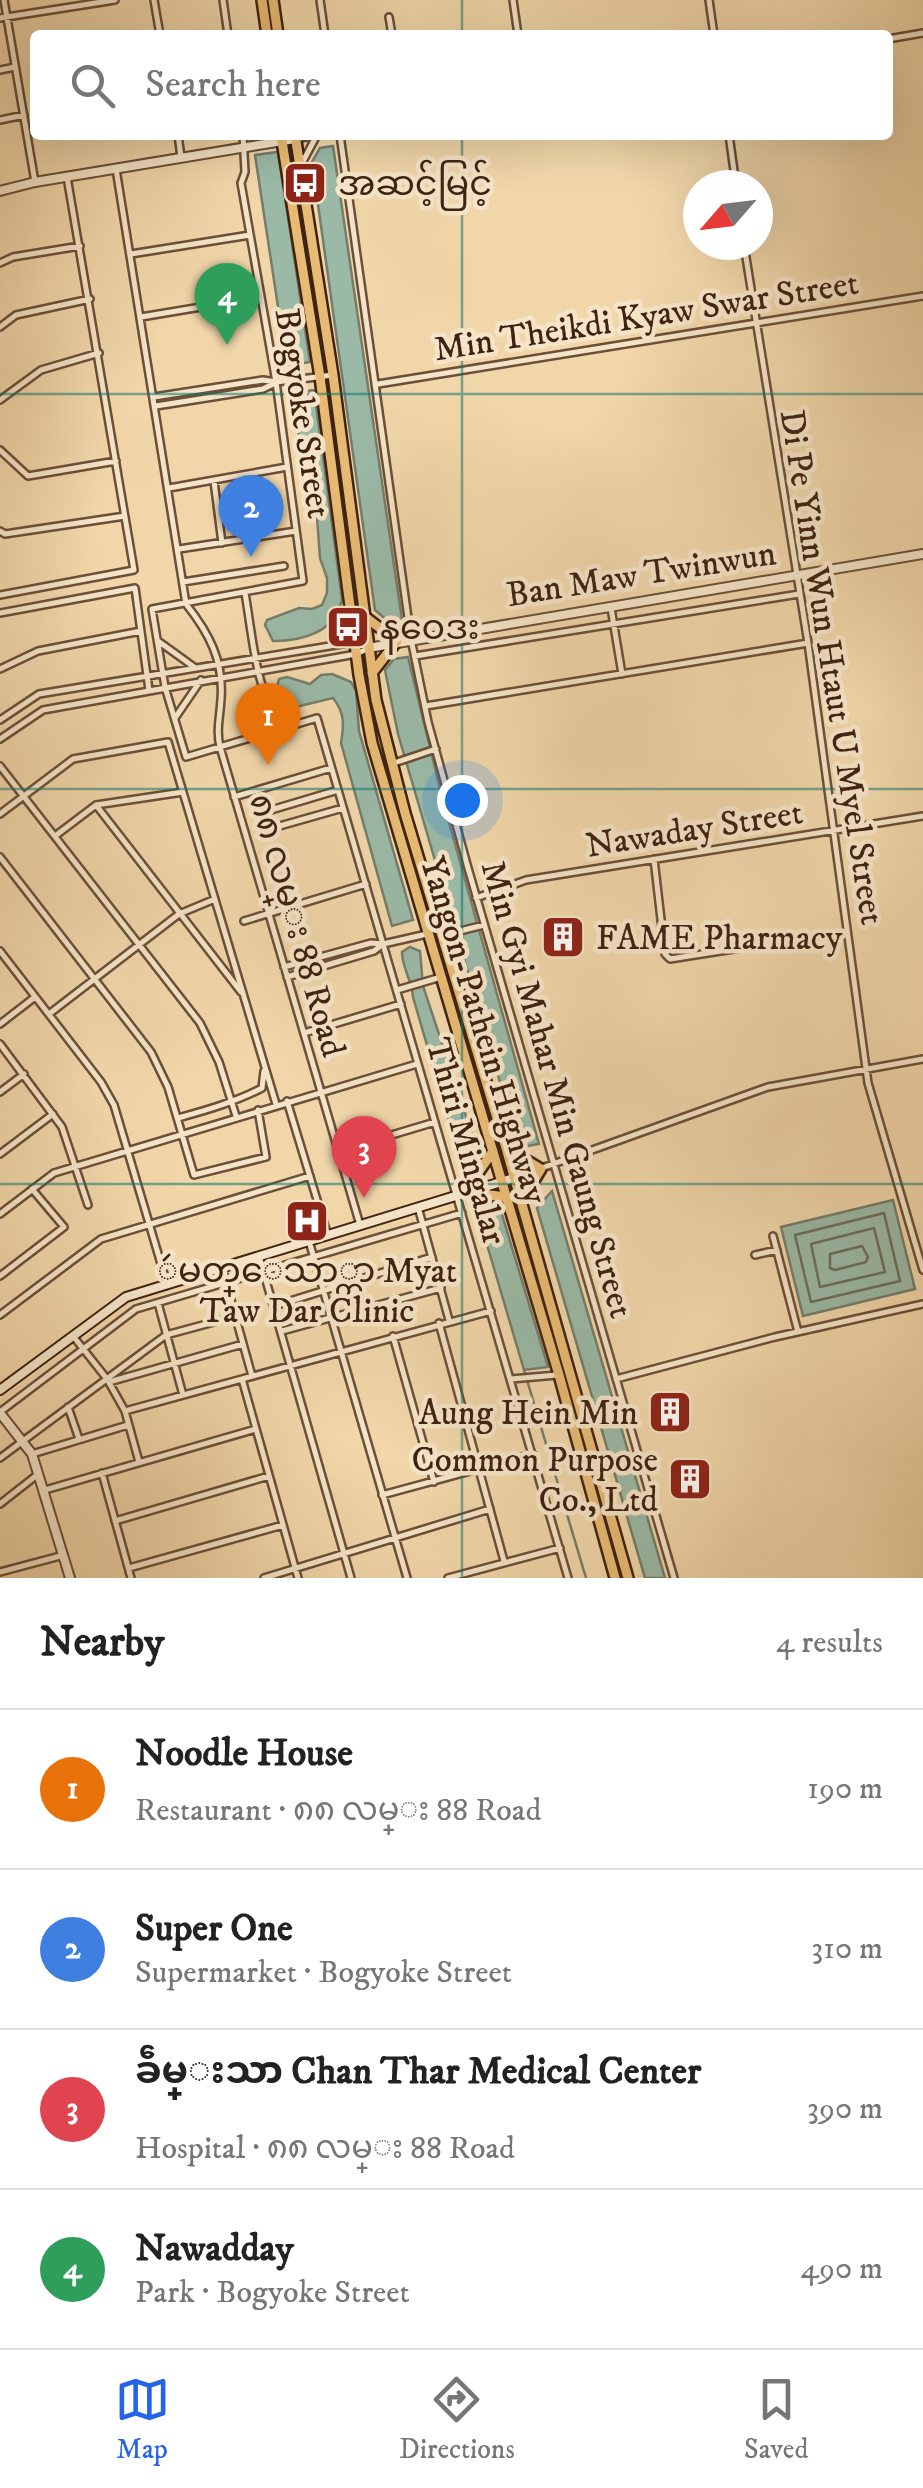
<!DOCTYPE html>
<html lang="en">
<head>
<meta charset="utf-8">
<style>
  :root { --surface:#fff; --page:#f6f6f6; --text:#222; --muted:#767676; --line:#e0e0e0; --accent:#2563eb }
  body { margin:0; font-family:"IM FELL DW Pica","Noto Sans Myanmar",serif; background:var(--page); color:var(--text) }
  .compass { position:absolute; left:683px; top:170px; width:90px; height:90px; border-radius:50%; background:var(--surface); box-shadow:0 10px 40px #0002; rotate:242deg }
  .you { position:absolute; left:462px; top:800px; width:35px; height:35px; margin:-25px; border:8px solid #fff; border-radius:50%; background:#1a73e8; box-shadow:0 0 0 15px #1a73e833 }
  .badge { display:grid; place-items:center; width:65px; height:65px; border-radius:50%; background:var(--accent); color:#fff; font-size:32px; font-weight:700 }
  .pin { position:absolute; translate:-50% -82px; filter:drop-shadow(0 2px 5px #0008) }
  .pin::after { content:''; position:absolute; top:52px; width:35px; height:30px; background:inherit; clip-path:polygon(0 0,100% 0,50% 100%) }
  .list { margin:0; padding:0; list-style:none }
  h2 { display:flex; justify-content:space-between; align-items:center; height:130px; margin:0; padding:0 40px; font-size:42px }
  h2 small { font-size:32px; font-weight:400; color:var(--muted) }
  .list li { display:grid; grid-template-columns:65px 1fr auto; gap:30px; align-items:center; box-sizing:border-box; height:160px; padding:0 40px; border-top:2px solid var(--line) }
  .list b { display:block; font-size:38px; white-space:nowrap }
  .list p { margin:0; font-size:32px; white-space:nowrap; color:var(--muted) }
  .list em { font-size:32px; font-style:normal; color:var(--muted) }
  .icon { flex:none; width:55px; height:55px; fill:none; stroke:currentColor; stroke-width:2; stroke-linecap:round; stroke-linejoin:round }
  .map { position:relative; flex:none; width:923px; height:1578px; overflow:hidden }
  .search { position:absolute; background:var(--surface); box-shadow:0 10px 40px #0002; left:30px; right:30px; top:30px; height:110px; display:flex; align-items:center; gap:25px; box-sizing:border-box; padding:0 35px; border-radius:10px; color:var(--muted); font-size:38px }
  .sheet { height:770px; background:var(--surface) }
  nav { display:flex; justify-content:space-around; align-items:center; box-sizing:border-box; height:140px; border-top:2px solid var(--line); background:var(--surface); font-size:28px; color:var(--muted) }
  nav a { display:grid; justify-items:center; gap:5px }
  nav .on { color:var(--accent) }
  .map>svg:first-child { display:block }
  .water { fill:#9ab9a6; stroke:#767d6b; stroke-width:2.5 }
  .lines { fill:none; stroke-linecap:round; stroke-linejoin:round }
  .shore { stroke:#6d6e5c; stroke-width:2.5 }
  .stream { stroke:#767d6b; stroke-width:2.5 }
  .minor-casing { stroke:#6c4f38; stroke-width:10 }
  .tertiary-casing { stroke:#6c4f38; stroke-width:12 }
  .secondary-casing { stroke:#402212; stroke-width:12 }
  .primary-casing { stroke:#402212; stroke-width:14 }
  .minor { stroke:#f5e4c7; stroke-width:5 }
  .tertiary { stroke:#f5e4c7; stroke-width:8 }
  .secondary { stroke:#f5e4c7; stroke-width:8 }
  .primary { stroke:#e8bb74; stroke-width:9 }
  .grid { fill:none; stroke:#0f766e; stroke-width:2.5; stroke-opacity:0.55 }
  .labels { text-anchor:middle; stroke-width:9; stroke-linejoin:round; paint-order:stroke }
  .poi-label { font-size:35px; fill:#402212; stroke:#f5e4c7; text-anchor:start }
  .street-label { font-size:35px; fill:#402212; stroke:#f5e4c7 }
</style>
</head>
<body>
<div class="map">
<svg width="923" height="1578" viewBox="0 0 923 1578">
  <rect width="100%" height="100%" fill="#f0d6a9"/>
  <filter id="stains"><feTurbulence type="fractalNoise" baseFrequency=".002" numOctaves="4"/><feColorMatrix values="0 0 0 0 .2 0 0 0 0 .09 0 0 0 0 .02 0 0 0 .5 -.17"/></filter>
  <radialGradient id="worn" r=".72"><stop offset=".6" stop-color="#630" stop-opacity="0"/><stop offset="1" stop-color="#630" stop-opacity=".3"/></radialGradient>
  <path class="water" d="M333,146L402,620L389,622L375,610L312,162L320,148Z
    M278,152L310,362L287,366L255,155Z
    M314,390L342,599C336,632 303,641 273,641L265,625L267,620L299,608L312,609L322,605L327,593V578L320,558L316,503L299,437L293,392Z
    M408,657L443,801L539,1144L527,1146L516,1137L398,734L385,670L394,659Z
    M332,674L351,682L356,691L359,731L413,920L392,926L341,743C344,725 345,713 333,698L292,708L280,702L275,695L279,679L287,677L310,684L321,675Z
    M410,947L420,951L423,986L479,1155L473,1167L467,1170L462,1166L413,997C412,980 402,968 402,952Z
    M552,1191L665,1578H645L537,1208Z
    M497,1198L548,1367L524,1370L475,1204Z
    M893,1200L915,1289L803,1316L781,1227Z"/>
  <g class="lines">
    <path class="shore" d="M884,1213L900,1281L811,1302L795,1235Z
      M874,1228L885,1272L820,1287L811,1244Z
      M862,1246L868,1257L866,1262L835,1270L830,1268V1254Z"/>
    <path class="stream" d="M524,1370L586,1578"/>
    <g class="minor-casing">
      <path id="minor" d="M4,0L35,182
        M154,0L160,35
        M223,0L228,35
        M320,0L325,35
        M513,0L518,35
        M709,0L714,35
        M389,17L392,35
        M0,18L115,0
        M888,39L923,33
        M0,70L15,67
        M0,120L24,115
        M178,135L181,157
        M243,135L245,172L241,183L276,382L303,581L152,609L165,687L186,757L317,718L568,1578
        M340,135L411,639L428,722L468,868L674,1578
        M729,135L736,185
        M295,139L317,135
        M301,165L317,135
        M116,169L186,604C209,633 224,661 221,699C220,717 216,730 220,747L360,1225
        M744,245L808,643L868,1083L923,1270
        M131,254L250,235
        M0,263L13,257L80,246
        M141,317L261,297
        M0,327L16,315L90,299
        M378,384L923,296
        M154,397L263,380L276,382L333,375
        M0,400L41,370L99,353
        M156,406L263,389L275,383
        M0,450L28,476L116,461
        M214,481L222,543
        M169,488L287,467
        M0,531L5,534L125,516
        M179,549L296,531
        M183,582L284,566
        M245,593C253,639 255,687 281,729
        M0,595L134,570L67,177
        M611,608L622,674
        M0,613L135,588L149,690
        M158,641L194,667
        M415,656L799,594
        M0,669L38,651L141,631
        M426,706L808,643
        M175,718L201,680
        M0,720L39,694L354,642L368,648
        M0,739L43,710L356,654L367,649
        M394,763L436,749
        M0,766L200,1023L219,1062L236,1116
        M338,790L271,810L265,814L264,821L267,826L276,827L343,808
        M234,797L331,768
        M96,805L241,992
        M0,814L73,759L168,742L276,1104
        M55,836L96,805L183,792
        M0,857L151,1052L168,1087L194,1175L266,1157L258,1110
        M654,859L665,954L670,959L740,948
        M476,898L526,880L923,816
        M244,921L366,884
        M444,935L484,925
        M383,944L427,934
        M0,951L101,1082L114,1105L167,1284
        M284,967L371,943L383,944L374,951L287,977
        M397,990L441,977
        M49,1014L179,914L215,899
        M0,1024L35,997
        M304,1033L401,1004
        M0,1044L62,1127L88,1205
        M0,1092L24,1074
        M287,1101L328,1236
        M178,1118C207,1110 235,1102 262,1088L264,1071
        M338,1151L435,1122
        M0,1154L53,1114
        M514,1178L768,1087L923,1059
        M418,1207L449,1320
        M0,1214L54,1173L417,1064
        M773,1236L798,1332
        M309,1241L407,1578
        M755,1255L777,1250
        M259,1256L351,1578
        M222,1268L252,1376
        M0,1276L64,1227L32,1189
        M158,1303L183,1395
        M274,1306L432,1257
        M0,1315L101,1239L310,1176
        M439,1323L504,1561
        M282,1331L441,1288
        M73,1336L107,1379L125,1411L139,1462
        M393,1336L434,1482
        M242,1379L298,1578
        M511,1379L557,1375
        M616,1379L775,1337L923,1304
        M109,1382L243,1344
        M68,1407L79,1439
        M125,1411L491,1311
        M0,1412L136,1309L462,1213
        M32,1454L128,1425
        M0,1458L166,1335L236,1316
        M102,1473L131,1578
        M45,1490L256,1429
        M382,1495L533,1454
        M0,1504L37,1475
        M115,1521L269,1476
        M129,1568L283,1525
        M0,1572L64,1555
        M264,1578L490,1509
        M448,1578L560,1548"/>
    </g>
    <g class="tertiary-casing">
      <path id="tertiary" d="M0,191L35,182L295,139
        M368,648L923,554
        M0,1413L32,1454L70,1578"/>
    </g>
    <g class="secondary-casing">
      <path id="secondary" d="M0,1390L126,1297L514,1178"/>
    </g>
    <g class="primary-casing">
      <path id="primary" d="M262,0L267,35
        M273,0L278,35
        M281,135L320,377L359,675L372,743L559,1375L615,1578
        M295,135L333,375L376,700L405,813L506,1148L628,1578
        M364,616L397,641L372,673
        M506,1148L541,1169L521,1202
        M493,1151L465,1192L506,1197"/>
    </g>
    <use href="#minor" class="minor"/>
    <use href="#tertiary" class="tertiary"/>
    <use href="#secondary" class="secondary"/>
    <use href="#primary" class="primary"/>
  </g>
  <path class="grid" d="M462,0V35M462,135V1578M0,394H923M0,789H923M0,1184H923"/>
  <defs>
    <g id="bus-square" transform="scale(2.25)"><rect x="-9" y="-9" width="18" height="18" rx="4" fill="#8f2418" stroke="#f5e4c7"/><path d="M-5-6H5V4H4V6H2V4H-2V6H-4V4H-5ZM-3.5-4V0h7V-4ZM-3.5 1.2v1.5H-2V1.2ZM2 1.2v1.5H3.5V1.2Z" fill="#fff"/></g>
    <g id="building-square" transform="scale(2.25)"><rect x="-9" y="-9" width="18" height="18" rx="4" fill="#8f2418" stroke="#f5e4c7"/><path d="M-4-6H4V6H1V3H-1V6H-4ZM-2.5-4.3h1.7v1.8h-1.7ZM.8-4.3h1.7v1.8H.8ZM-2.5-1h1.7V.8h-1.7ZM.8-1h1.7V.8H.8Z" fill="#fff"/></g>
    <g id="hospital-square" transform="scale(2.25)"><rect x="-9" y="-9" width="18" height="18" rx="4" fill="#8f2418" stroke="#f5e4c7"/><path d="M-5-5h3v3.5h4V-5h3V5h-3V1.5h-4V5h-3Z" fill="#fff"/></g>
  </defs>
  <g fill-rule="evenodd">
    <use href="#bus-square" x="305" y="183"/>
    <use href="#bus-square" x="348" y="627"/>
    <use href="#building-square" x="563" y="937"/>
    <use href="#hospital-square" x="307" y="1221"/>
    <use href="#building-square" x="670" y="1412"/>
    <use href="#building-square" x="690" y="1479"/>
  </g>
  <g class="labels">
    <g class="poi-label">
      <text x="338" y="195">အဆင့်မြင့်</text>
      <text x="380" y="639">နဝေဒး</text>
      <text x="596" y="949">FAME Pharmacy</text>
      <text x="307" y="1282" text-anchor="middle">ဴမတ္ေသာ္တာ Myat<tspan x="307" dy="40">Taw Dar Clinic</tspan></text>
      <text x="638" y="1424" text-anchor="end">Aung Hein Min</text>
      <text x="658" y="1471" text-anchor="end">Common Purpose<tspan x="658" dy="40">Co., Ltd</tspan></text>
    </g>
    <g class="street-label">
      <text transform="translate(646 315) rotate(-9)" y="12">Min Theikdi Kyaw Swar Street</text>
      <text transform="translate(304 413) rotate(81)" y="12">Bogyoke Street</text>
      <text transform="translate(641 573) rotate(-9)" y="12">Ban Maw Twinwun</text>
      <text transform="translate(833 667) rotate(81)" y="12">Di Pe Yinn Wun Htaut U Myel Street</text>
      <text transform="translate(694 828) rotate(-9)" y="12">Nawaday Street</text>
      <text transform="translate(298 925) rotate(74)" y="12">၈၈ လမ္း 88 Road</text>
      <text transform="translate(485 1030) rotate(73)" y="12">Yangon-Pathein Highway</text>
      <text transform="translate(558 1089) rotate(74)" y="12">Min Gyi Mahar Min Gaung Street</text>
      <text transform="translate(467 1141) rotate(74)" y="12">Thiri Mingalar</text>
    </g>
  </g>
  <rect width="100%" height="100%" filter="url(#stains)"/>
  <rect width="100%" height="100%" fill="url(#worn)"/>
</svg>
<svg class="compass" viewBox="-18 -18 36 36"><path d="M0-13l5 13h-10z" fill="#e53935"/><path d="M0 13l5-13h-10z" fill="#767676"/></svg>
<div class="you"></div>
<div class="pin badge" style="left:268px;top:765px;background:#e8710a">1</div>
<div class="pin badge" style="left:251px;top:557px;background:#3f7fe0">2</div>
<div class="pin badge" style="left:364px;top:1198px;background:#e0444e">3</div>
<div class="pin badge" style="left:227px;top:345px;background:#2e9e5b">4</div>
<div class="search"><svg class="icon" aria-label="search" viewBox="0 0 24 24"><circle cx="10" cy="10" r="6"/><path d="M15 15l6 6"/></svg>Search here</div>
</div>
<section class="sheet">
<h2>Nearby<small>4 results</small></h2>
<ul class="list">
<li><span class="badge" style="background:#e8710a">1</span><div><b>Noodle House</b><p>Restaurant · ၈၈ လမ္း 88 Road</p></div><em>190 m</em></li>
<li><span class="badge" style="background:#3f7fe0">2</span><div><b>Super One</b><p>Supermarket · Bogyoke Street</p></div><em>310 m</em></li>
<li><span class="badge" style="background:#e0444e">3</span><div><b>ခဵမ္းသာ Chan Thar Medical Center</b><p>Hospital · ၈၈ လမ္း 88 Road</p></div><em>390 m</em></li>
<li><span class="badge" style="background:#2e9e5b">4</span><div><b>Nawadday</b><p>Park · Bogyoke Street</p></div><em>490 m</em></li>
</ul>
</section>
<nav>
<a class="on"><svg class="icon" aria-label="map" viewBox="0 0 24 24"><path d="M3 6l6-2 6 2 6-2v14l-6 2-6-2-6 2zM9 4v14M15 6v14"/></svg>Map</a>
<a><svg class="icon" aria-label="directions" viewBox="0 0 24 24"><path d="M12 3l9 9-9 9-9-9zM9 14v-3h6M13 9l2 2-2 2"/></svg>Directions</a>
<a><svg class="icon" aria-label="saved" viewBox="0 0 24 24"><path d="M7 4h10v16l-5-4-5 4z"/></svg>Saved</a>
</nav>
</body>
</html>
